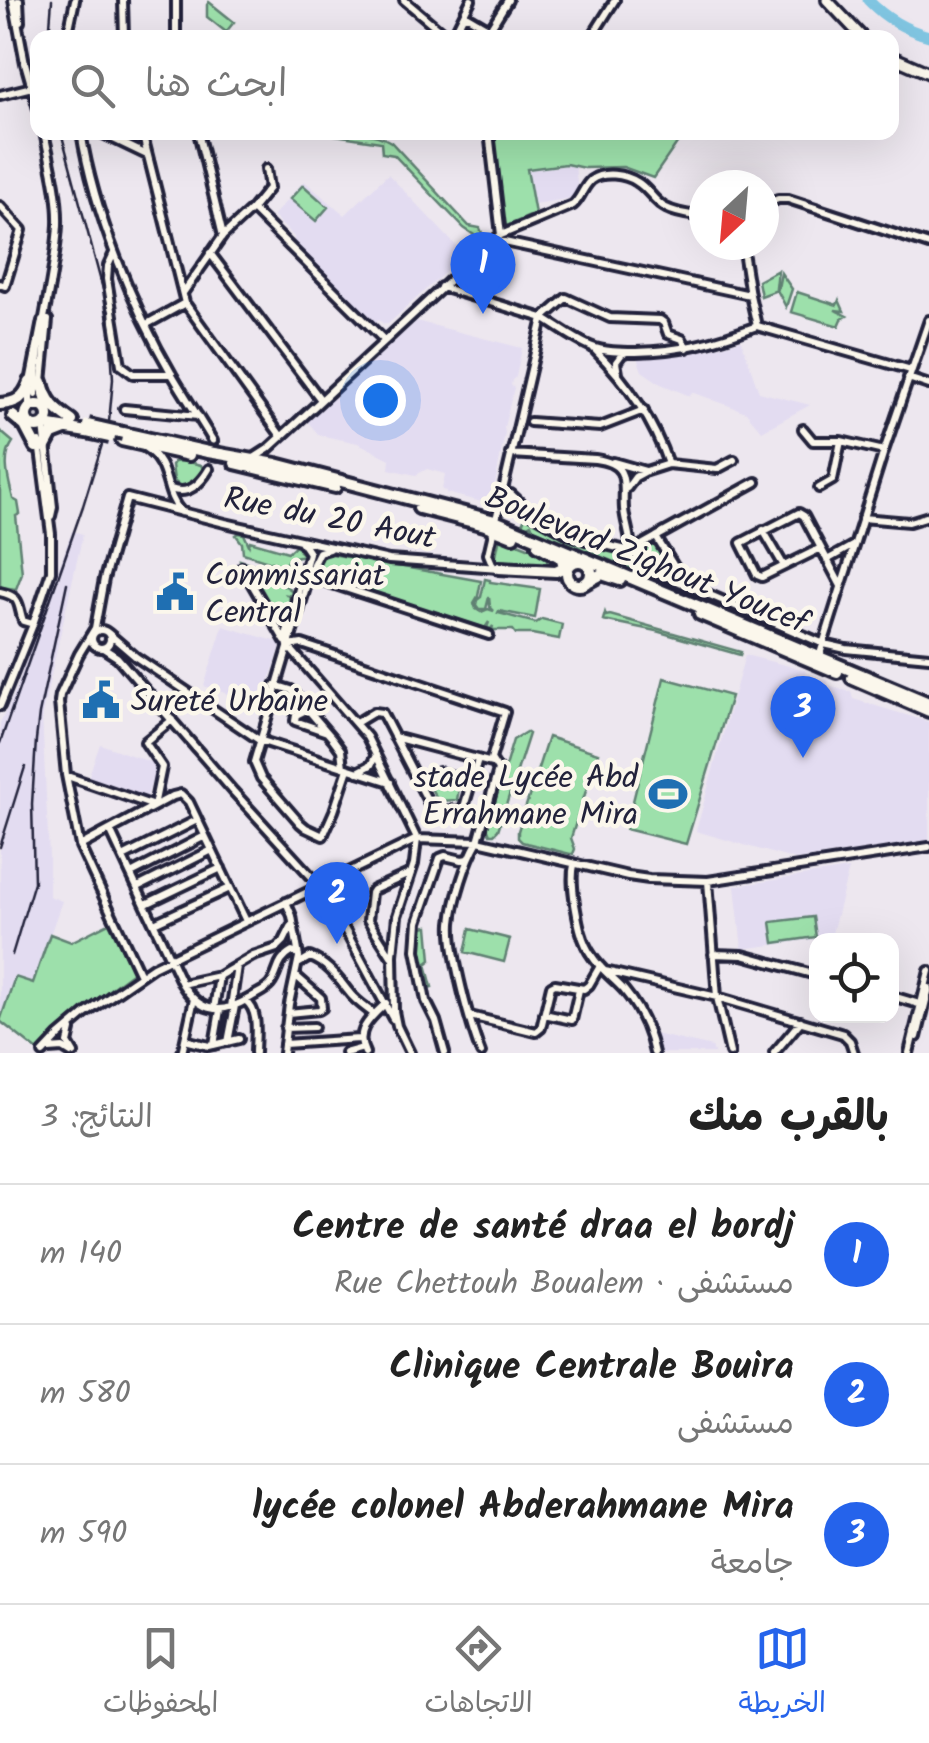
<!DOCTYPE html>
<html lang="ar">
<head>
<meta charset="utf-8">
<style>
  :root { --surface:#fff; --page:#f2f2f2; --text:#222; --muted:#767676; --line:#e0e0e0; --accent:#2563eb }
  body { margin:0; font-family:Kalam,"Playpen Sans Arabic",sans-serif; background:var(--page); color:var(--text); direction:rtl }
  .controls { position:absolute; right:30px; bottom:30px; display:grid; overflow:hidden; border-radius:20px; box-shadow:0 10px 40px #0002 }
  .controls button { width:90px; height:90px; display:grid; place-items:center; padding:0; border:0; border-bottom:2px solid var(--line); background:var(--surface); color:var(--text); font:50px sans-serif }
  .compass { position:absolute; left:689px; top:170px; width:90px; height:90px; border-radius:50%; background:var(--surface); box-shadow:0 10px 40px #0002; rotate:206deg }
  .you { position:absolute; left:380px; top:400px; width:35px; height:35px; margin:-25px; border:8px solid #fff; border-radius:50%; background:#1a73e8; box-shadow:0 0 0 15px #1a73e833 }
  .badge { display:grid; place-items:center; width:65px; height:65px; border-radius:50%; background:var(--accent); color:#fff; font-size:32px; font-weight:700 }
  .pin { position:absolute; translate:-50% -82px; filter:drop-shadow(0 2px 5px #0008) }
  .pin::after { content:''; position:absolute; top:52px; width:35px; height:30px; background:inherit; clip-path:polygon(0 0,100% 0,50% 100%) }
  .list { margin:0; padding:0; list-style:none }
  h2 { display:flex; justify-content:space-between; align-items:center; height:130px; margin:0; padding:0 40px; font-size:42px }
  h2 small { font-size:32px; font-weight:400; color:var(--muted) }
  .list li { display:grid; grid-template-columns:65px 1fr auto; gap:30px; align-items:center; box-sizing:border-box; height:140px; padding:0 40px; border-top:2px solid var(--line) }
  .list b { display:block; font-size:38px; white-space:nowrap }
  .list p { margin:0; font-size:32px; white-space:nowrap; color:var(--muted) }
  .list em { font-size:32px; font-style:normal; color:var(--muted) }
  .icon { flex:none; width:55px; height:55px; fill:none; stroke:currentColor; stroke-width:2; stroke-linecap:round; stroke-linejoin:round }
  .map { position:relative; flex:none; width:929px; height:1053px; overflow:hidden; direction:ltr }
  .search { position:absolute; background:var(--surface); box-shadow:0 10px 40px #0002; left:30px; right:30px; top:30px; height:110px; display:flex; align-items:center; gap:25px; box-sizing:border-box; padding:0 35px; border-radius:20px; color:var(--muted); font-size:38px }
  .sheet { height:550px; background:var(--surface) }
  nav { display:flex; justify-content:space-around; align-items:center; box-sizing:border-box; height:140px; border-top:2px solid var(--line); background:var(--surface); font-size:28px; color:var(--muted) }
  nav a { display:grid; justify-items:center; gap:5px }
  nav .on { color:var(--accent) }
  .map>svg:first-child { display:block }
  .built { fill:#e3dcf1 }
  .green { fill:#9de0ab; stroke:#608173; stroke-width:2.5 }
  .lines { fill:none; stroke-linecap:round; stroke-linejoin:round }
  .river { stroke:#80c5e1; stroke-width:11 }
  .street-tunnel { stroke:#c4c0cb; stroke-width:6; stroke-dasharray:6 3; stroke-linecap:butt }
  .street-casing { stroke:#22223b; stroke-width:14 }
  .secondary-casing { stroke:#22223b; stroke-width:16 }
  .primary-casing { stroke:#22223b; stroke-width:18 }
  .street { stroke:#fbf7ec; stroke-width:6 }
  .secondary { stroke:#fbf7ec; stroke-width:9 }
  .primary { stroke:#fbf7ec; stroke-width:10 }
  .rail { stroke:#22223b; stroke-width:2.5 }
  .primary-bridge-casing { stroke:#22223b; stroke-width:18; stroke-linecap:butt }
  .primary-bridge { stroke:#fbf7ec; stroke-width:10 }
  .labels { text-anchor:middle; stroke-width:9; stroke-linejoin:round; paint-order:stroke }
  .street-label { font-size:32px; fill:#22223b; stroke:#fbf7ec }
  .poi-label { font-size:32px; fill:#22223b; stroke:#fbf7ec; text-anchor:start }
</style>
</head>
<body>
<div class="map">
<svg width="929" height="1053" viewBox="0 0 929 1053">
  <rect width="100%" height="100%" fill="#ede7ef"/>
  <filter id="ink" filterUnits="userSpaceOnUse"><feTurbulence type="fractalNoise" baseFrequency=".01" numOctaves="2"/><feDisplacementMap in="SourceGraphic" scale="20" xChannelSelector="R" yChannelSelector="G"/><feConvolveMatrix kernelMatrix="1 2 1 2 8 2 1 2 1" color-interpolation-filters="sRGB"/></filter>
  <g filter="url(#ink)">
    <path class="built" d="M566,165L575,167L579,197L534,204L528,170Z
      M388,174L461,251L453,265L388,324H384L379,320L375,323L294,243V237L273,216L304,181L345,215Z
      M416,321L522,348L516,377L512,380L511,385L514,388L504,427L505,433L494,489L482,502L446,493V491L442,490L445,474L427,469L416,475L389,469L390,459L358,443L319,435L307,421Z
      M741,340L759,392L810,405L762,431L746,412L692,392L690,396L661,384L642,371L637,357L707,350Z
      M72,531L83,534L42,715L49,856V896L62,901L33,983L15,977L0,1019V723L15,692Z
      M223,626L282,643L261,705L204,686Z
      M745,655L805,670L806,674L828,681V685L851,692L853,699L929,722V840L796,860L696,831Z
      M100,744L153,763L156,769L146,799L88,778Z
      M849,869L831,937L742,949L735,886Z
      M655,1034L712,1047L714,1053H659Z"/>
    <path class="green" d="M209,2L234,22L226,32L207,17V5Z
      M322,133C345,132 372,130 391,142L469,226L480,228L482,233L477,237L464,228L394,155L382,153L381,142Z
      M493,133V132L684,133L653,178L623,167L584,168L566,164L527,169L535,214L504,227Z
      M303,185L328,207L316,221L290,199Z
      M778,270L776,288H778L781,273L792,289L786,307L777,290L761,296L758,281Z
      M797,292L837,305L839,300L844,311L835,310L847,316L842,319L839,326L791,312Z
      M0,431L13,442C1,459 9,481 13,499L18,502L20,514L16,516L22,573L16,589L0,587Z
      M185,461L201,465L203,469L193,481L181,487L174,481L172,465L174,462Z
      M526,515C541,525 559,537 576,543C611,555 621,544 649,576L594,554L593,550L589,552L533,529L531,524L527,526L522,524Z
      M239,533L244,534L249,545L250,541L288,552L297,544L302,547L299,551L304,555L289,558L284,566L243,553L242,543L236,535Z
      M500,536L551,556L556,564L495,560Z
      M654,542L672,570L669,572L656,567L640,549Z
      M326,553L481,581L478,596L474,603L476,609L481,612L488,609L494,611L490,607L489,597L486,609H479L476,605L477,600L481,597L485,579L490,580V582L540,589L535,618L499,611L498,613L536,623L542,619L562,624L559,639L532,634H516L513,630H492L493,626L491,629L487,628L489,622L485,628L321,576L317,570L320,559Z
      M240,560L282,574L284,587V585L294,592L292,596L287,595L292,601L287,618C265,615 253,584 241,565Z
      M605,613L606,616L610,615L741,652L740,655L656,631L603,620Z
      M664,678L731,696L686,844L626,829Z
      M526,732L529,734L498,830L494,834H490L487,827L513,740Z
      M548,737L598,753L571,838L575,849L573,854H570L522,842L518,838V831Z
      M428,777H434L435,782L459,788L457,800L438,801L427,781Z
      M813,917L816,937L774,943L771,922Z
      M109,923L133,972L82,1010L38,1051L0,1021L15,977L33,983L50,934L71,942Z
      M428,926L431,960L426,964L432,987L427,988C422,967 418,949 422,927Z
      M470,929L510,939L504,962L465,952Z"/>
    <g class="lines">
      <path class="river" d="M868,0C885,18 906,30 929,36"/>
      <path class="street-tunnel" d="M36,395L39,442
        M209,469L215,449L213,441"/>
      <g class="street-casing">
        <path id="street" d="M13,0L25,63L38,109
          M19,0L20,21
          M123,0L124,38
          M404,0L449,38
          M464,14L505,38
          M490,29L508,0
          M67,38L75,0
          M176,38V0
          M452,38L471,0
          M591,38L615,0
          M0,95L32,87
          M81,132C94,212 132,306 173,376C186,398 200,419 213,441
          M99,132L147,155
          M142,132L185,303L281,436
          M489,132L501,235
          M764,205L778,199H788L929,245
          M0,206L22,230L5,286L0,284
          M252,209L385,341
          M223,236L252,209L269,188L266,169
          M495,240L750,295L757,326C714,342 682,351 636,352C621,352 604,352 590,346C574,339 558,327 543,318L566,298L610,318L660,320L664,323L668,334L682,339L687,348
          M742,245L750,295
          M114,253L108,266L107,279L121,365L133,374H172
          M210,253L321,400
          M441,287L543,318L488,554L493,566
          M183,293L223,236L198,132
          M147,324L185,303
          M757,326L911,370
          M594,349C627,382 653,419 668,464
          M618,374L616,362L622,354L627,352
          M908,378L929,385
          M42,382L48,320
          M43,394L47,412
          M36,395C35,338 55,282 58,225C59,194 50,162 44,132
          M30,409V382L42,321
          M124,409L198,416
          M530,422L600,427L644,410
          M44,425L53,507L51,516
          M803,429L813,441H841L884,451
          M144,447C172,465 162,491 181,512
          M254,458L268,449L316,405L490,243L501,235L573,205C581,198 583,187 591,180C603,171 625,174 637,182C648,188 654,202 666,208C677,214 691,215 704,217
          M613,462L645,471
          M627,488L635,477L646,471L668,464L717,469L734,460
          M819,488L833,480L841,441
          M171,489C188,496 201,483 209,469
          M500,498L503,495L511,494L531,513L568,534L588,541L631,551C631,536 625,523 624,509C622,484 632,464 595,459L510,454
          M862,518L909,522L929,516
          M763,530L784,566
          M656,537L631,551L654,571L824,644L846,649L929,657
          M301,541L309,553L286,635L288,646L367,737L417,839L414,864L397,916L393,955L394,1011L397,1026L410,1053
          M821,548L762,577L757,575L741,543L799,513L804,516L841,586
          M329,549L319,552L313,564L254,762L261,778L300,823L306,828L323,836L334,811L348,769
          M827,560L852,546
          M242,567L285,641
          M305,575L489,635
          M685,584L656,537L756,482
          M0,592C22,597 17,604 23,621L33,624
          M92 639a9 9 0 1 1 18 0a9 9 0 1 1-18 0Z
          M108,633L136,657L259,740L390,782
          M288,646L302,644L505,712L491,759L498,770L478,841C466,861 454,900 452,923C450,952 470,1025 481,1053
          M103,648L117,657L233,791L319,885L338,917
          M821,657V651L884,451L929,320
          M275,685L291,690L333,739L341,750L343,767
          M0,706L32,627L51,571V534L39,442
          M308,709L296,715L295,721L327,732
          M356,723L374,712L382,713L433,811L460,810L464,807L478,760
          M394,737L492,763
          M358,772L371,765L376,755
          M67,776L154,806L162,767L145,742L172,720
          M417,780L439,772L472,782
          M110,830L182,984C201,1014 221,1015 250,998C256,994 266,990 270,985C280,972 275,962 292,952L298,954
          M80,846L173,796L181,794L189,802L246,921
          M123,857L197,820
          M574,865C571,877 573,891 575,904C578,921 581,941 592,956C600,969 613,978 624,990C640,1009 649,1029 654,1053
          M131,874L205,836
          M341,876L338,917L393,1019
          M708,881L717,997L730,1053
          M138,887L212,850
          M146,904L221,868
          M154,923L230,888
          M713,954L743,955L816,975
          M391,956L368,920L371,893L373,890L409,874
          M298,964L310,957C327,963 337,977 348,991C355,1001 365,1007 374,1014
          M605,971L717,997L843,1034L850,1041L854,1053
          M140,975L80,846L66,775L59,702L60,695L79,654L95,628L104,579L127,498L225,523L389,560L499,568
          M182,984L219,976L253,956L277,948L284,941L291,927
          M892,996L919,1004
          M246,1001C260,1012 255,1036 255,1053
          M231,1007L237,966
          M214,1009L219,976
          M288,1013L319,1010L322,1008L321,998L296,976
          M544,1014L572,1020L579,990
          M470,1016L536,1032L541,1028L551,986L555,984L584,989L589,985L600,966
          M285,1028L314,1027
          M71,1030L68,1043L74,1053
          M917,1037L929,988
          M185,1040L209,1046L239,1039
          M228,1042L235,1006
          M284,1044L359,1039
          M214,1045L220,1010
          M49,1049L63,1048L71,1053
          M43,1053L59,1036L85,1014L153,967L417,839L478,841L628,876L649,879L708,881L929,847
          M182,1053L194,999
          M283,1053L289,1004L299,957L292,916L286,902
          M345,1053L363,1048
          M365,1053C354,1031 370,1018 386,1003
          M445,1053L436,1021L426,1001L416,950L418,922L440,858L445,856L462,860L468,859
          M774,1053L801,1021
          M909,1053L929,971"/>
      </g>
      <g class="secondary-casing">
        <path id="secondary" d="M827,0L863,38
          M892,57L929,73"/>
      </g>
      <g class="primary-casing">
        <path id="primary" d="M42,382C46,402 56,410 72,421
          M0,404C17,403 24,398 30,382
          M26 416a11 11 0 1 1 22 0a11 11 0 1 1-22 0Z
          M13,416L25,426L36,447
          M44,425L87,432
          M123,433L208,452
          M122,440L189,455
          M45,447L52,434L65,429
          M220,454L276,464L495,521L929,703
          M235,463L335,487
          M419,508L485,525L513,536
          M538,545L565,560L578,561
          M567 573a12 12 0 1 1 24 0a12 12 0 1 1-24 0Z
          M499,568L556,571L564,567L562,559
          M589,581L602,574L620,580
          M700,614L837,672
          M852,678L929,711"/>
      </g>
      <use href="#street" class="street"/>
      <use href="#secondary" class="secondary"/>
      <use href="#primary" class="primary"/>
      <path class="rail" d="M49,38L52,0
        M0,743L83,506L109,422L113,379L109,312L61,132
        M0,847L25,767
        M12,955L34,882L32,804L36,740L39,714L67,583"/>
      <g class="primary-bridge-casing">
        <path id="primary-bridge" d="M88,425L123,433
          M87,432L110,437
          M208,452L220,454"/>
      </g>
      <use href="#primary-bridge" class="primary-bridge"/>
    </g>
  </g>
  <defs>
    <g id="civic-bare" transform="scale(3)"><path d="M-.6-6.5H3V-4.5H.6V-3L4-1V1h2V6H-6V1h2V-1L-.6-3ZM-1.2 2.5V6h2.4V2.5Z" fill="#1f6fb2" stroke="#fbf7ec" stroke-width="2.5" paint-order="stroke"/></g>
    <g id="stadium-bare" transform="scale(3)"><path d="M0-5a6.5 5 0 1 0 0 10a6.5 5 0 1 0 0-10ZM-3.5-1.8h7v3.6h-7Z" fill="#1f6fb2" stroke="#fbf7ec" stroke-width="2.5" paint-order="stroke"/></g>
  </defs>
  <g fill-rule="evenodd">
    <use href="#civic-bare" x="175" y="592"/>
    <use href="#civic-bare" x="101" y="700"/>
    <use href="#stadium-bare" x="668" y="794"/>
  </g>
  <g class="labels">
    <g class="street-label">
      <text transform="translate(330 517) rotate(11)" y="11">Rue du 20 Aout</text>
      <text transform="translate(647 559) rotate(22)" y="11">Boulevard Zighout Youcef</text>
    </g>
    <g class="poi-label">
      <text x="205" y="585">Commissariat<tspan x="205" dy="37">Central</tspan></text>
      <text x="131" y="711">Sureté Urbaine</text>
      <text x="638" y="787" text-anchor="end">stade Lycée Abd<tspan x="638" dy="37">Errahmane Mira</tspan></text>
    </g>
  </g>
</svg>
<div class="controls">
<button><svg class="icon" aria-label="locate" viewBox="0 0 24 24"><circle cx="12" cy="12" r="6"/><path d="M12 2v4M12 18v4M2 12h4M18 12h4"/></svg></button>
</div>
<svg class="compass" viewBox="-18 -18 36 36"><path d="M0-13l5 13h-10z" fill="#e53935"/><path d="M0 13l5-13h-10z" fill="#767676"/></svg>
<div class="you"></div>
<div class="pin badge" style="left:483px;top:314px">1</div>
<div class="pin badge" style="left:337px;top:944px">2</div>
<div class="pin badge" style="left:803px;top:758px">3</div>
<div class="search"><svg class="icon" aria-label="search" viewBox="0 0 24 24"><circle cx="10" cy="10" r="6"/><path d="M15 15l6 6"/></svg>ابحث هنا</div>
</div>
<section class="sheet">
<h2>بالقرب منك<small>النتائج: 3</small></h2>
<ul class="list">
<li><span class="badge">1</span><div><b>Centre de santé draa el bordj</b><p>مستشفى · Rue Chettouh Boualem</p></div><em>140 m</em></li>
<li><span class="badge">2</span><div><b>Clinique Centrale Bouira</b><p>مستشفى</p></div><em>580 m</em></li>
<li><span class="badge">3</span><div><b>lycée colonel Abderahmane Mira</b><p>جامعة</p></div><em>590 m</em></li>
</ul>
</section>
<nav>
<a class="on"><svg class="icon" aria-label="map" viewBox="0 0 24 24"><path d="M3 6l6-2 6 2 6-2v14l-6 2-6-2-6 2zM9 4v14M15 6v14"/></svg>الخريطة</a>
<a><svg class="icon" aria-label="directions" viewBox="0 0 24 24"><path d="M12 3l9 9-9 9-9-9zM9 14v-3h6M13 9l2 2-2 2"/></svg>الاتجاهات</a>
<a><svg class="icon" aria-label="saved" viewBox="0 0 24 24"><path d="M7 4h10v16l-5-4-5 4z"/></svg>المحفوظات</a>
</nav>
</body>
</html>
